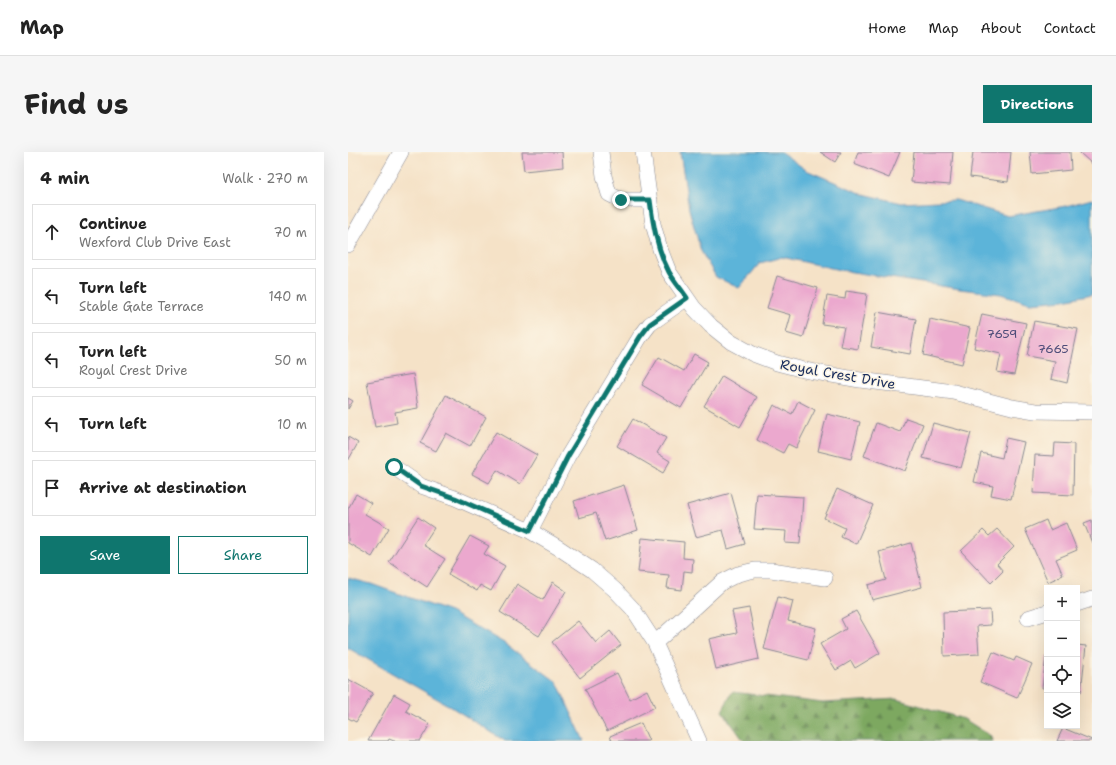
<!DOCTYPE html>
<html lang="en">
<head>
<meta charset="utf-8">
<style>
  :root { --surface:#fff; --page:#f6f6f6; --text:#222; --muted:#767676; --line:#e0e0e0; --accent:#0f766e }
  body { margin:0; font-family:"Shantell Sans",sans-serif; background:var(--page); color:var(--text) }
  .controls { position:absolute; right:12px; bottom:12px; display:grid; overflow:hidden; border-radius:0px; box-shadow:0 4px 16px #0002 }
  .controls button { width:36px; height:36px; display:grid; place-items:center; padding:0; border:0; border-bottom:1px solid var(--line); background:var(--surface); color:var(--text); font:20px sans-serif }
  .stop { position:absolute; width:12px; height:12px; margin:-9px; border:3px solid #0f766e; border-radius:50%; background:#fff }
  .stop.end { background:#0f766e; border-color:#fff; box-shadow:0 1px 4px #0008 }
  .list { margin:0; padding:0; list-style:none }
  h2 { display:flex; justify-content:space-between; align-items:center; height:52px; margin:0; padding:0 16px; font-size:17px }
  h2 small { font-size:13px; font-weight:400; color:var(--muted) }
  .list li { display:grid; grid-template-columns:26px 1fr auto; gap:12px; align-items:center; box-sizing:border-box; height:56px; margin:0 8px 8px; padding:0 8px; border:1px solid var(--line); border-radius:0px }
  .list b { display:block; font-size:15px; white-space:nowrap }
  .list p { margin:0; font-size:13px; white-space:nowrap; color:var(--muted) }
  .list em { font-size:13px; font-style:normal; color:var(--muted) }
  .actions { display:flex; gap:8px; padding:12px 16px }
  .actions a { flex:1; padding:9px 0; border:1px solid var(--accent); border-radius:0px; text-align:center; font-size:14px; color:var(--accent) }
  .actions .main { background:var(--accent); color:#fff }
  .icon { flex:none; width:22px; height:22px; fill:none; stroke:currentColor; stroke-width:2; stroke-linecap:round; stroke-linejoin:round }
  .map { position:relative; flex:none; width:744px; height:589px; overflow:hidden; border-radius:0px }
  header { display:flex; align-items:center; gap:24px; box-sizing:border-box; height:56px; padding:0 20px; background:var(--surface); border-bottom:1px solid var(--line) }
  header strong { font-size:19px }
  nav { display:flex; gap:22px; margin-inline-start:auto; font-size:14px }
  .intro { display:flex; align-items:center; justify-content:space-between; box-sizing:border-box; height:96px; padding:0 24px }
  h1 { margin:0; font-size:28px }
  .button { padding:10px 18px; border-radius:0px; background:var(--accent); color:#fff; font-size:14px; font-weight:700 }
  main { display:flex; gap:24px; padding:0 24px }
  aside { flex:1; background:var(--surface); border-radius:0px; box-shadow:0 4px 16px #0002 }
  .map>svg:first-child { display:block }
  .forest { fill:url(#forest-firs); stroke:#4c6c5f }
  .water { fill:#5bb4d9; stroke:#3b729c }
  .building { fill:#eba8ce }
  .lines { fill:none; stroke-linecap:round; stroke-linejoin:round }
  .minor-casing { stroke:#888892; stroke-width:16 }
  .minor { stroke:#fff; stroke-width:15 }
  .route { stroke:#0f766e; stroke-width:5 }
  .labels { text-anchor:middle; stroke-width:3; stroke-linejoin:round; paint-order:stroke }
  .number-label { font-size:12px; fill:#4f4d7a }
  .street-label { font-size:14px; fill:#1b2f5e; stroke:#fcf5e5 }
</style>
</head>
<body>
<header>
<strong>Map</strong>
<nav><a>Home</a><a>Map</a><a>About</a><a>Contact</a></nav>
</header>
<div class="intro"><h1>Find us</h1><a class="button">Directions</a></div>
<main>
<aside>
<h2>4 min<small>Walk · 270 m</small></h2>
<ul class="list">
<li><svg class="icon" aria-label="ahead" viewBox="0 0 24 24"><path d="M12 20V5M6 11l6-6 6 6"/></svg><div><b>Continue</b><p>Wexford Club Drive East</p></div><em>70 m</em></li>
<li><svg class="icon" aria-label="left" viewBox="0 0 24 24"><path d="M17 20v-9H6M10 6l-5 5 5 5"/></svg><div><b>Turn left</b><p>Stable Gate Terrace</p></div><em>140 m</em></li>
<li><svg class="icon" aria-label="left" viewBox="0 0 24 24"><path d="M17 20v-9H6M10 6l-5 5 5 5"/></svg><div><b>Turn left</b><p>Royal Crest Drive</p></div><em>50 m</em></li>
<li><svg class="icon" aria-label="left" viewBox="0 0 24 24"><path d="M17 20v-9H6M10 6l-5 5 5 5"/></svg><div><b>Turn left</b></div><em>10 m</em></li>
<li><svg class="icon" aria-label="arrive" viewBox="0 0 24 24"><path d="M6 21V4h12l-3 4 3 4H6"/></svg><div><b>Arrive at destination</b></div></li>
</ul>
<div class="actions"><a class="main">Save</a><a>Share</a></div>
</aside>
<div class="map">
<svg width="744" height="589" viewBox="0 0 744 589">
  <defs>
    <pattern id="forest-firs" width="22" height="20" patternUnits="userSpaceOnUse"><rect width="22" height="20" fill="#7da860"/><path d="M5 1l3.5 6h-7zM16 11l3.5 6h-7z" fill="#668952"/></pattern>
  </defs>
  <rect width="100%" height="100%" fill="#fcf5e5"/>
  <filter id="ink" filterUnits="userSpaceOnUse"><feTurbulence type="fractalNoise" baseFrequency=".025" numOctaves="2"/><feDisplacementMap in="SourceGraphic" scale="8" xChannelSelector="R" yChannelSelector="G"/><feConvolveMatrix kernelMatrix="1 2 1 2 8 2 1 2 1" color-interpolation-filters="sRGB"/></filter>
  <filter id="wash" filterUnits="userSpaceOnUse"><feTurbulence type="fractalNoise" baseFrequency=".012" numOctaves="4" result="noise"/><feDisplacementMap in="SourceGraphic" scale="16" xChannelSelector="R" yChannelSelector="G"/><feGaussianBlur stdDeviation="0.9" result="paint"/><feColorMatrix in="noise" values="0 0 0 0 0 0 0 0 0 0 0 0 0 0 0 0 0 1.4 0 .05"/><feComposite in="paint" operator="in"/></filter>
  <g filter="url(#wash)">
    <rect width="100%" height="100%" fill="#f5e2c7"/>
    <path class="forest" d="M384,540L475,551L549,547L616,567L643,584L644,589H396L374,559Z"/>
    <path class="water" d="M332,0H433L458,18L515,42L554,51L608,48L660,64L718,54L744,47V142L716,148L682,151L653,142L612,137L492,118L434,105L412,111L391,136L368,125L353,99L341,57Z
      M0,426L23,432L102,460L156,491L209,530L236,589H157L100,553L0,496Z"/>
    <g id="blocks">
      <path class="building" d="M174,0H214L215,15L176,19Z
        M472,0H493L487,10Z
        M510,0H552L541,26L506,12Z
        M566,0H605L602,33L563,30Z
        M625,0H663L660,30L622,25Z
        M682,0H722L723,18L684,22Z
        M731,0H744V12Z
        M429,124L470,136L455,186L438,181L443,163L419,156Z
        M498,139L519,142L510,197L492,194L496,175L474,172L479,144L497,147Z
        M529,160L568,167L562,202L523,195Z
        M634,162L678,171L666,223L649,220L653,202L626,196Z
        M582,167L622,176L614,212L575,203Z
        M686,169L730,177L719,231L703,227L707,209L679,204Z
        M346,202L360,210L333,256L294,233L311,205L336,219Z
        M65,222L70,256L47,260L49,271L27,275L19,230Z
        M374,224L409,245L392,275L356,254Z
        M98,243L138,265L122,294L98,281L88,299L72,291Z
        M0,246L5,249L0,257Z
        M450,249L467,258L448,296L440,292L435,301L409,288L426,253L444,262Z
        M479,262L512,270L503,307L470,299Z
        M558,266L575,272L557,319L516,304L528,271L552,280Z
        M285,267L318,286L309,301L322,309L315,321L269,294Z
        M585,271L623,281L613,316L575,306Z
        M148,280L189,303L172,332L149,318L141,331L124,322Z
        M0,285L10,291L1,307H0Z
        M658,286L676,290L663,347L643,343L645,334L626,330L633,301L654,306Z
        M707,291L726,292L725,343L685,341L687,303L706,304Z
        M276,333L290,378L257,389L248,361L231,366L226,349Z
        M489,337L525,353L508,392L493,385L497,376L476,366Z
        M383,341L397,392L380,397L375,378L348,385L339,353Z
        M8,342L23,351L17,362L41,376L24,405L0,391V357Z
        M409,342L455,345L452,392L437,391L438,379L406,377Z
        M70,365L86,376L75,393L97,407L79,435L41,410Z
        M698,368L702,378L718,371L729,398L708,407L715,423L700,430L677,377Z
        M744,368V391L736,371Z
        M649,377L666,395L649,412L655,419L643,431L613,399L635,378L641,384Z
        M122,384L141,394L136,402L157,414L143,439L132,433L129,439L100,422Z
        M294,386L336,390L335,406L345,407L344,420L336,419L334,438L319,436L321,423L290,420Z
        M563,391L574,435L524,448L520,433L538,428L531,400Z
        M205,430L218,439L191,484L152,460L169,432L195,448Z
        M430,445L445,449L440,469L468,476L460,508L416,497Z
        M401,456L411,507L368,517L361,487L389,481L384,459Z
        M642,458L643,473L629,474L631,502L596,504L595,460Z
        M508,459L532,501L507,516L503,509L488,518L472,492L498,477L493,467Z
        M230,469L248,491L262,479L273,493L232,526L204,490Z
        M729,493L738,494L733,540H729Z
        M645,500L666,509L668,505L684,512L669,546L632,530Z
        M698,504H699V536H694Z
        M269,521L282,547L299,538L307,555L259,579L237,537Z
        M0,527L25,541L8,570L0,566Z
        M46,542L62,551L58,559L82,572L72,589H46L41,587L40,589H20Z
        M293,571L301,589H264L262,584Z
        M715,576L744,588L743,589H709Z"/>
    </g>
  </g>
  <g filter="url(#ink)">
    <use href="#blocks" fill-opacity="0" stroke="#888892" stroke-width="1"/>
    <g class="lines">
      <g class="minor-casing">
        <path id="minor" d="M253,0L256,24L261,42L273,48H302
          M295,0L305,72L312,97L321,120L346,156L363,174L383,190L405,202L429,211L456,218L512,228L606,240L664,255L687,259L744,260
          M0,93L53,0
          M46,315L73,334L107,346L182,379L211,396L244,418L267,438L285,457L307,491L351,589
          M182,379L220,304L292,185L302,172L339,146
          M729,452L744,447
          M680,466L699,460
          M307,491L374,430L390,422L407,418H423L477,426"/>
      </g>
      <use href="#minor" class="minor"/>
    </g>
  </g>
  <g class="lines" filter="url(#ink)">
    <path class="route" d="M46,315L73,334L107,346L182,379L220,304L292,185L302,172L339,146C333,137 326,129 321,120C309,97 305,72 302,48H273"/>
  </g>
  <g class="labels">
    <g class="number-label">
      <text x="654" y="186">7659</text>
      <text x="705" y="201">7665</text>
    </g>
    <g class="street-label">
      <text transform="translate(490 222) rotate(10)" y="5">Royal Crest Drive</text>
    </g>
  </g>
</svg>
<div class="controls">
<button>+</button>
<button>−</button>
<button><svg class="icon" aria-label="locate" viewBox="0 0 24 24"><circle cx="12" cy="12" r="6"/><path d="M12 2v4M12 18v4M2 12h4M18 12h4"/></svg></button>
<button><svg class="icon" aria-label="layers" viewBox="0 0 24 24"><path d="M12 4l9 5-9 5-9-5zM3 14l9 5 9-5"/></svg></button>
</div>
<div class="stop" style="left:46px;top:315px"></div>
<div class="stop end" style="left:273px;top:48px"></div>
</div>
</main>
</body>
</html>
